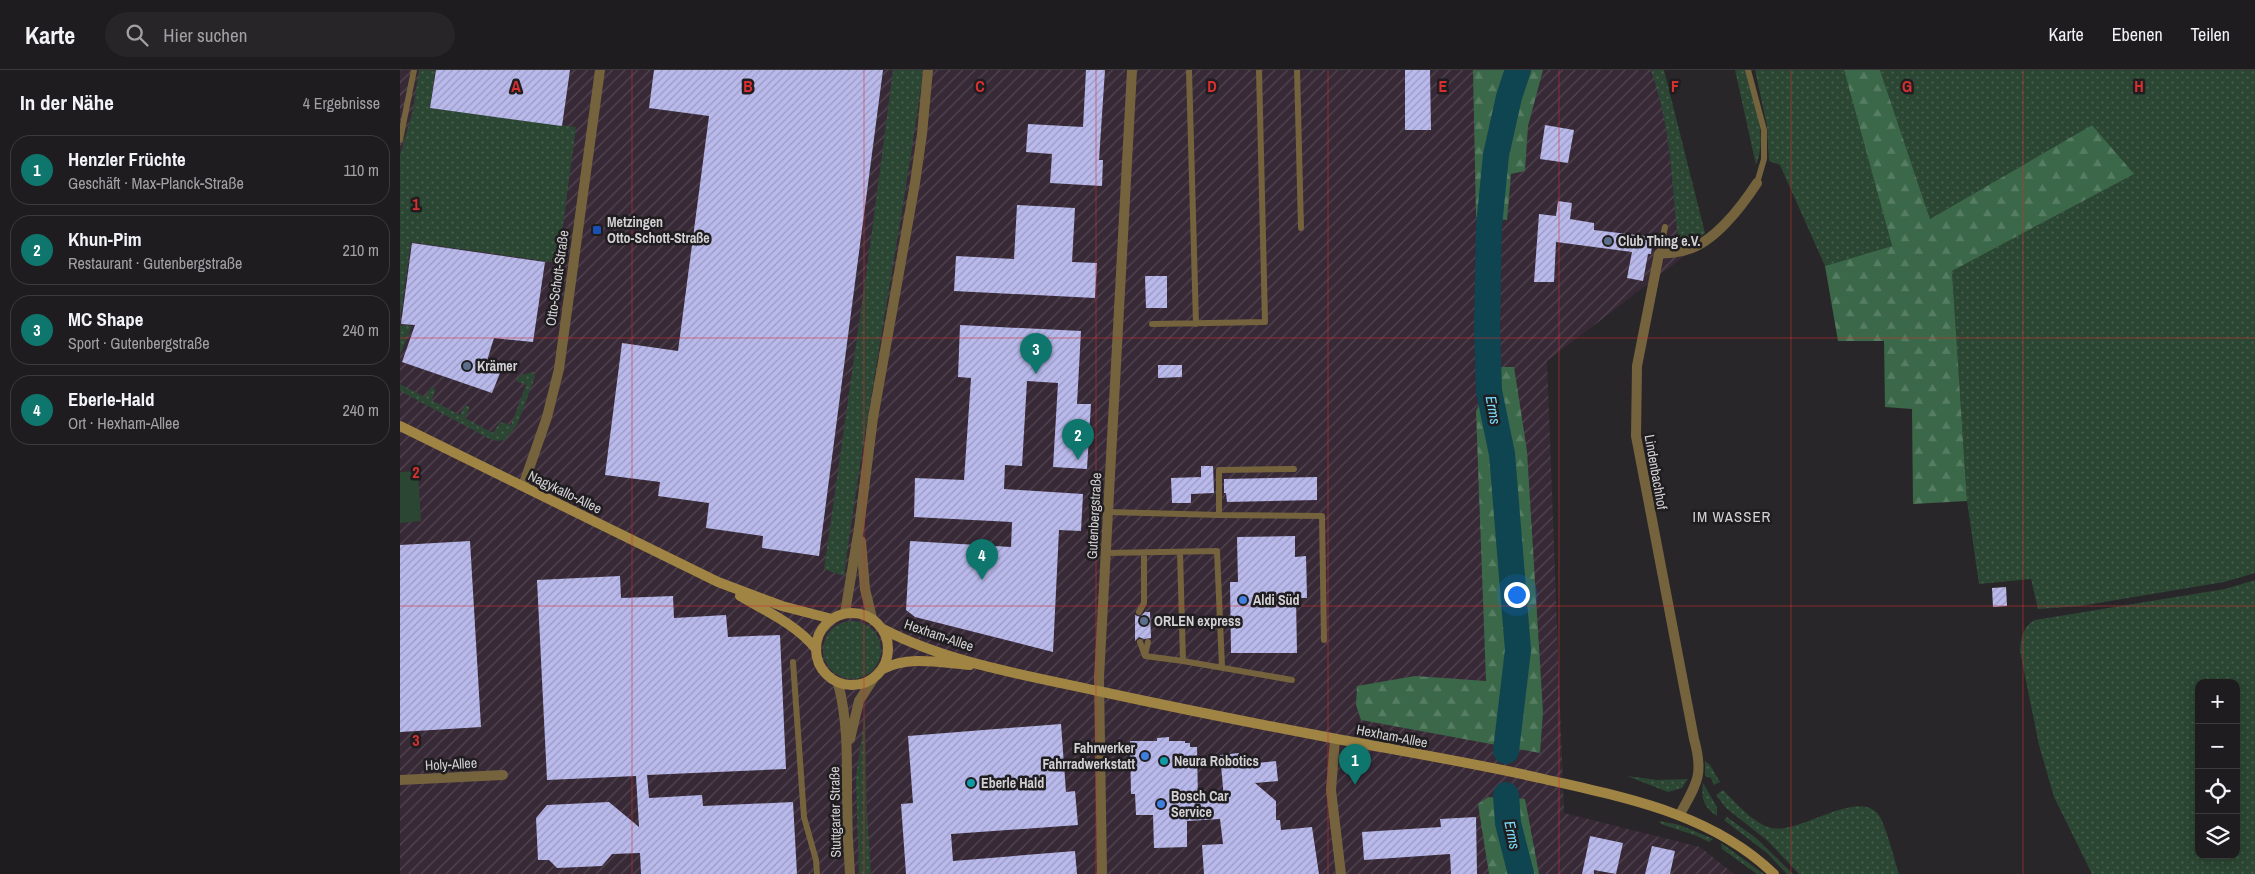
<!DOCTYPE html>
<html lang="de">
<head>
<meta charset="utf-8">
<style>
  :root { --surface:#1f1c1f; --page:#272528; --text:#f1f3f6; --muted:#a1a1a4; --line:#3c3a3d; --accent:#0f766e }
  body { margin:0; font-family:"Archivo Narrow",sans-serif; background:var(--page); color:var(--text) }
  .controls { position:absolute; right:15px; bottom:15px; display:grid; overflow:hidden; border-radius:10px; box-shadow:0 2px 12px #0003 }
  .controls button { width:45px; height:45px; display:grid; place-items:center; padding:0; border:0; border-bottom:1px solid var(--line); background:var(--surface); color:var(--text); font:25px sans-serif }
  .you { position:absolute; left:1116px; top:524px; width:18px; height:18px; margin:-12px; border:4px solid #fff; border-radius:50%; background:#1a73e8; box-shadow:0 0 0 8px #1a73e833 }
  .badge { display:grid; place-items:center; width:32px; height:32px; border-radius:50%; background:var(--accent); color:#fff; font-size:16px; font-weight:700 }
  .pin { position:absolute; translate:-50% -41px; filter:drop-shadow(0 1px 2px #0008) }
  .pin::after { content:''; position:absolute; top:26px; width:18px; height:15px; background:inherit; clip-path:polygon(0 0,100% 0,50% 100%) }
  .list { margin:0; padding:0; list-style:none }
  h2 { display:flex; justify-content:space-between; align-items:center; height:65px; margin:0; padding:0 20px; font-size:21px }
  h2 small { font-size:16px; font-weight:400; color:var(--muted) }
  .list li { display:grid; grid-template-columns:32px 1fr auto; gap:15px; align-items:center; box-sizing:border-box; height:70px; margin:0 10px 10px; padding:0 10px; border:1px solid var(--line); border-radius:20px }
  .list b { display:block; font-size:19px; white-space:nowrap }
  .list p { margin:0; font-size:16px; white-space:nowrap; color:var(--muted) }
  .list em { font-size:16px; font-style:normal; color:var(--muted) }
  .icon { flex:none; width:28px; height:28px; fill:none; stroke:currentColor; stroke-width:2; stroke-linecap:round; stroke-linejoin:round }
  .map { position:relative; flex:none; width:1855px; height:804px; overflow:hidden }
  header { display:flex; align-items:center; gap:30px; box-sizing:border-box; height:70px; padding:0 25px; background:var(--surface); border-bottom:1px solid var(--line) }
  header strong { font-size:24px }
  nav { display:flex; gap:28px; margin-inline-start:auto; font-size:18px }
  .search { width:350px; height:45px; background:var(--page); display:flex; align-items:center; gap:12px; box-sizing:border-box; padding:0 18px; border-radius:28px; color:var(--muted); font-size:19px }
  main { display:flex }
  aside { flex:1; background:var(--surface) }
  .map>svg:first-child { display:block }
  .industrial { fill:url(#industrial-furrows) }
  .grass { fill:url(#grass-dots); fill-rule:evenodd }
  .forest { fill:url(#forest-firs) }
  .garden { fill:#2b4733 }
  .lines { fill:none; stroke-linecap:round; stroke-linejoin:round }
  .river { stroke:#0f4451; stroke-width:26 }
  .building { fill:url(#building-hatch) }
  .service { stroke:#74633d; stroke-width:6 }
  .minor { stroke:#74633d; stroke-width:10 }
  .tertiary { stroke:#74633d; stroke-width:10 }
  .secondary { stroke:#a08444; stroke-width:10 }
  .grid { fill:none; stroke:#d63031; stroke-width:1; stroke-opacity:0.55 }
  .transit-dot { fill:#1a4fb4; stroke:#1f1d1f; stroke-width:2 }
  .service-dot { fill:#5c6f8a; stroke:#1f1d1f; stroke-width:2 }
  .shop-dot { fill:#3f7fe0; stroke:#1f1d1f; stroke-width:2 }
  .culture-dot { fill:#0f9aa8; stroke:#1f1d1f; stroke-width:2 }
  .labels { text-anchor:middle; stroke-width:5; stroke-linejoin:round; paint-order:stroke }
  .poi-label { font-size:14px; font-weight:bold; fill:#d3d1d3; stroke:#1f1d1f; text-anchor:start }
  .street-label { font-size:14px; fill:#d3d1d3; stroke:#1f1d1f }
  .water-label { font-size:15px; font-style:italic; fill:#79ddf9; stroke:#1f1d1f }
  .neighbourhood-label { font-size:15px; letter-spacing:1px; fill:#d3d1d3; stroke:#1f1d1f }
  .grid-label { font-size:16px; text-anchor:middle; font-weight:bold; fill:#d63031; stroke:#1f1d1f; stroke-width:5; stroke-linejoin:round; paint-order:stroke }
</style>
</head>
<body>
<header>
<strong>Karte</strong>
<div class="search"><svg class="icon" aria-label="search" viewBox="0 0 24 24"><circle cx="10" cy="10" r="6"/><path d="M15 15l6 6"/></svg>Hier suchen</div>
<nav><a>Karte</a><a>Ebenen</a><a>Teilen</a></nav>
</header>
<main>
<aside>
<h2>In der Nähe<small>4 Ergebnisse</small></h2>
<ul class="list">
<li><span class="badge">1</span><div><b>Henzler Früchte</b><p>Geschäft · Max-Planck-Straße</p></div><em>110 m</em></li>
<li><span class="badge">2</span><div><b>Khun-Pim</b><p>Restaurant · Gutenbergstraße</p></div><em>210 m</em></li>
<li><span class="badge">3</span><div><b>MC Shape</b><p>Sport · Gutenbergstraße</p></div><em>240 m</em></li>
<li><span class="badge">4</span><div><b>Eberle-Hald</b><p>Ort · Hexham-Allee</p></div><em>240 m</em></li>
</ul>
</aside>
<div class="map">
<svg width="1855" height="804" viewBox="0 0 1855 804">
  <defs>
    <pattern id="industrial-furrows" width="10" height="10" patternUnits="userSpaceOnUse" patternTransform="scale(1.25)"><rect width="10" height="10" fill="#372936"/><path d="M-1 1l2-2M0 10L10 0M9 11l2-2" fill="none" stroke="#534752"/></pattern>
    <pattern id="grass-dots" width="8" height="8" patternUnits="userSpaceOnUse" patternTransform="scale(1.25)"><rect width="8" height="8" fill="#2b4733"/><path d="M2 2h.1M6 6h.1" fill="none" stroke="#496050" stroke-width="1.8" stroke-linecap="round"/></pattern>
    <pattern id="forest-firs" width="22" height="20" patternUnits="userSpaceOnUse" patternTransform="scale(1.25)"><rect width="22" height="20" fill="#3a6848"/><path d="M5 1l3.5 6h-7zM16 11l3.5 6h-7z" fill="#567d62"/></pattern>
    <pattern id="building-hatch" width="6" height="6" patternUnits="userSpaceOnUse" patternTransform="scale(1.25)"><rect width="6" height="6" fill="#b9b9ec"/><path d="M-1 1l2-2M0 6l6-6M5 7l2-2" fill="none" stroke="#9a9ac1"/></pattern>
  </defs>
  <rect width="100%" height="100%" fill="#292629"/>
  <path class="industrial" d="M0,0H1254L1295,178L1147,291L1164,743L1300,777L1334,804H0Z"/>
  <path class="grass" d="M19,0H35L30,38L176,57L158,193L11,172L0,250V85L13,40Z
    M493,0H522V9C499,175 466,339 444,506L424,499L471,169Z
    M1251,0H1264L1305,163L1289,175L1279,171C1275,149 1274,128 1272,106C1269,71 1263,34 1251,0Z
    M1335,0H1347C1354,30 1368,66 1356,95Z
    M1355,0H1444L1492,176L1425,196L1380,95L1369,91L1367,56Z
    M1480,0H1855V503L1824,512L1680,536L1638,539L1631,509L1579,514L1567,431L1552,201L1733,104L1692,55L1530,149Z
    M0,255L12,256L0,285Z
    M134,302L135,307L117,355L105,370L96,371L88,368L0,321V314L25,327L31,317L36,320L31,330L60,345L65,335L70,337L65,348L93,363L100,352L111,355L126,315L116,311L120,305Z
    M1855,510V804H1692L1654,727L1639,675L1620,581C1621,568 1623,556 1635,550L1825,519ZM1799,613H1836V785H1799Z
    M423 580a29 29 0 1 1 58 0a29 29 0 1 1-58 0Z
    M465,644L467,744L471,804H459L456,707Z
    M1305,691L1310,695L1320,712L1314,715L1311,708L1305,706Z
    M1227,706L1257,710L1288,709L1282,718L1268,722Z
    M1303,713L1317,737V746C1303,737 1301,728 1303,713Z
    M1323,720C1336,733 1353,753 1371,758C1401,765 1464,713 1481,749C1489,766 1493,786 1499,804H1399L1368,771L1326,738L1316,725Z
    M1327,747L1356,768L1393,804H1387L1367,783L1324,750Z
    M1259,751L1280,755L1313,769L1309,772L1297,766L1261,754Z
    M1321,773L1364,804H1357L1322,779Z"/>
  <path class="forest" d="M1073,0H1143L1128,56L1125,101L1111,104L1107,150L1076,147Z
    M1444,0H1480L1530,149L1692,55L1734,104L1552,201L1567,431L1513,434L1512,339L1485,337L1484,271H1438L1425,196L1492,176Z
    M1099,297H1114L1127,381L1143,642L1140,683L961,650L956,635L957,616L1015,606L1086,611L1076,341Z
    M1088,727L1125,729L1139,804H1089L1078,734Z"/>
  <path class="garden" d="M18,401L21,451L0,453V402Z"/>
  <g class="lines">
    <path class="river" d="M1106,681L1118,580L1102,384L1089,321L1087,257L1089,156L1096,85L1109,27L1118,0
      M1106,725L1108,753L1121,804"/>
  </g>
  <path class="building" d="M36,0H170L162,56L30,38Z
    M254,0H483L419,486L362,478L363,466L306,458L309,433L258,426L260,412L205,405L222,273L278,281L309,46L249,38Z
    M686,0H705L699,90H703L702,116L650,113L652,84L626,82L628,54L683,57Z
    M1005,0H1030L1031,60H1005Z
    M1145,55L1174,60L1168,93L1140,89Z
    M1158,131L1172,133L1170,149L1194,153V160L1253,167L1251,184H1248L1243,211L1227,208L1232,182L1156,172L1154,212H1134L1139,144L1156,146Z
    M617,135L675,138L672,192L697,193L695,228L554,221L556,186L614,189Z
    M12,173L145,192L133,272L94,268L85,297L100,303L92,323L2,292L15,255L1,254Z
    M745,206H767V238H746Z
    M560,255L681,261L677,334H691L687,399L653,397L658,313L627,311L622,396L605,395L604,419L683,424L681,461L659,460L653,582L515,547L506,540L510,471L611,477L612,452L514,447L515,408L564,410L571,308L558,307Z
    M758,295H782V307L758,308Z
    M801,396H813L814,423L791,424V433H772L771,408L801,407Z
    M917,407V430L827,432L826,423H824V409Z
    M895,466V487L906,486L907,528H896L897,583H831L830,512H838L837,467Z
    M70,471L81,657L0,662V475Z
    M220,506L221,528L273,526L274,548L326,545L328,567L380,565L386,699L247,705L249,728L302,725L303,736L393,732L397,804H241L240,783L212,784L202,796L157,798L149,790H138L136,748L147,735L209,732L239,757L236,706L147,710L137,510Z
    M1606,517L1607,536L1593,537L1592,518Z
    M745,542H750L751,568L744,569L739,567L735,571V545L740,547Z
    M661,654L666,722L675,721L678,755L551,764L553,791L675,781L677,804H506L501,734L513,733L508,666Z
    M769,667V671H785V673H790V677H797L798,730L824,728L820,685L839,683V689L857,687V693L876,691L878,711L855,713L876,731V750H880L881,760L912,757L919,804H804L802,775L823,774L820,749L787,751V777L754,778L753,745H736L735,724H731L730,671H757V668Z
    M1076,747L1077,804H1051L1050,784L964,790L962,762L1041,757L1040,749Z
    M1190,766L1223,773L1216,804L1194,800V804H1182Z
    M1252,776L1275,781L1270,804H1245Z"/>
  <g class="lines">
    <path class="service" d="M789,0L796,254
      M897,0L901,158
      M1348,0L1364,60V89L1357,113
      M0,70L14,0
      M1259,184L1265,157
      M752,254L865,252L859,0
      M708,442L819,445V400L894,399
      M819,445L922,446L924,570
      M706,483L817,481L822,597
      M739,542L744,533V483
      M740,572L745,586L783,591L780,482
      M745,585L748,572
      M783,591L892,610
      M393,592L404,747L416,790L417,804"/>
    <path class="minor" d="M123,416L147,347L159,299L200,0
      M935,669L931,720L941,804
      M0,710L103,705
      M1280,744C1297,713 1304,705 1294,669L1236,366L1237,296L1259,184C1268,183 1277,183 1286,180C1314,173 1342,136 1357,113
      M702,804L699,608L732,0"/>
    <path class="tertiary" d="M461,471L465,519L472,548
      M445,543L459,458L473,348L515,113L522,64L528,0
      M438,613C448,651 447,688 447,727C447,753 448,778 450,804
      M450,669L459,631L473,609"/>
    <path class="secondary" d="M0,356L318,512L382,536L432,549
      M340,526C366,541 397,555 416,579
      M416 579a36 36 0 1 1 72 0a36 36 0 1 1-72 0Z
      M483,559C548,593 626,605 698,621C777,638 857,654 937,669C1006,682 1075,693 1144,709C1226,728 1311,743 1374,804
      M483,599C508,585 542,593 570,595"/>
  </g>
  <path class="grid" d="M232,0V804M464,0V804M696,0V804M928,0V804M1159,0V804M1391,0V804M1623,0V804M0,268H1855M0,536H1855"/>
  <rect class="transit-dot" x="192" y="155" width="10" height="10" rx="2.5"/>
  <g class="service-dot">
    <circle cx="1208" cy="171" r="5"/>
    <circle cx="67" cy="296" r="5"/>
    <circle cx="744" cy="551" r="5"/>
  </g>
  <g class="shop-dot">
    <circle cx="843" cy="530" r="5"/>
    <circle cx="745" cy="686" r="5"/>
    <circle cx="761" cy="734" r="5"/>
  </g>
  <g class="culture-dot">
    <circle cx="764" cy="691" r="5"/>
    <circle cx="571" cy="713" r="5"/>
  </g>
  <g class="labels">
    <g class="poi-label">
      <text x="207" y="157">Metzingen<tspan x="207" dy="16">Otto-Schott-Straße</tspan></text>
      <text x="1218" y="176">Club Thing e.V.</text>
      <text x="77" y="301">Krämer</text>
      <text x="853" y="535">Aldi Süd</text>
      <text x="754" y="556">ORLEN express</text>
      <text x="735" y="683" text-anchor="end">Fahrwerker<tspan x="735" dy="16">Fahrradwerkstatt</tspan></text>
      <text x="774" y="696">Neura Robotics</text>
      <text x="581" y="718">Eberle Hald</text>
      <text x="771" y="731">Bosch Car<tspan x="771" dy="16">Service</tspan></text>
    </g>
    <g class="street-label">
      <text transform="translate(157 208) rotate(-82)" y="5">Otto-Schott-Straße</text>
      <text transform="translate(1256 402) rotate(80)" y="5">Lindenbachhof</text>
      <text transform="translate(165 422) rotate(26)" y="5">Nagykallo-Allee</text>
      <text transform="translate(694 446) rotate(-87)" y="5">Gutenbergstraße</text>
      <text transform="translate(539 565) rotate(19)" y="5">Hexham-Allee</text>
      <text transform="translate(992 666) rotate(11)" y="5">Hexham-Allee</text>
      <text transform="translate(51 694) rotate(-3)" y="5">Holy-Allee</text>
      <text transform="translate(435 742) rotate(-91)" y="5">Stuttgarter Straße</text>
    </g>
    <g class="water-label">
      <text transform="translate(1093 340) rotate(80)" y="5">Erms</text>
      <text transform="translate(1112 765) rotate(78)" y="5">Erms</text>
    </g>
    <g class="neighbourhood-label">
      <text x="1332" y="452">IM WASSER</text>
    </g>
  </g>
  <g class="grid-label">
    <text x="116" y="22">A</text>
    <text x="348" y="22">B</text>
    <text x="580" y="22">C</text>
    <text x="812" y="22">D</text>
    <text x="1043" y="22">E</text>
    <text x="1275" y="22">F</text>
    <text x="1507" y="22">G</text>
    <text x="1739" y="22">H</text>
    <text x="16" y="140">1</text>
    <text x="16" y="408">2</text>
    <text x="16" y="676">3</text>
  </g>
</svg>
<div class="controls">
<button>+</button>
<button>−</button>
<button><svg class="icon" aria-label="locate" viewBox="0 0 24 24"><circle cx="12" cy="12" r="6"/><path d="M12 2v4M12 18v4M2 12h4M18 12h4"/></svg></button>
<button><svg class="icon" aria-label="layers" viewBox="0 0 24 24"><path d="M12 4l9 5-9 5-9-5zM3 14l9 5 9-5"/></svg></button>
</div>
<div class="you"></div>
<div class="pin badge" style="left:955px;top:715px">1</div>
<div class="pin badge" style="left:678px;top:390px">2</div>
<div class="pin badge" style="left:636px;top:304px">3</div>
<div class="pin badge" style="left:582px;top:510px">4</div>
</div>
</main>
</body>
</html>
